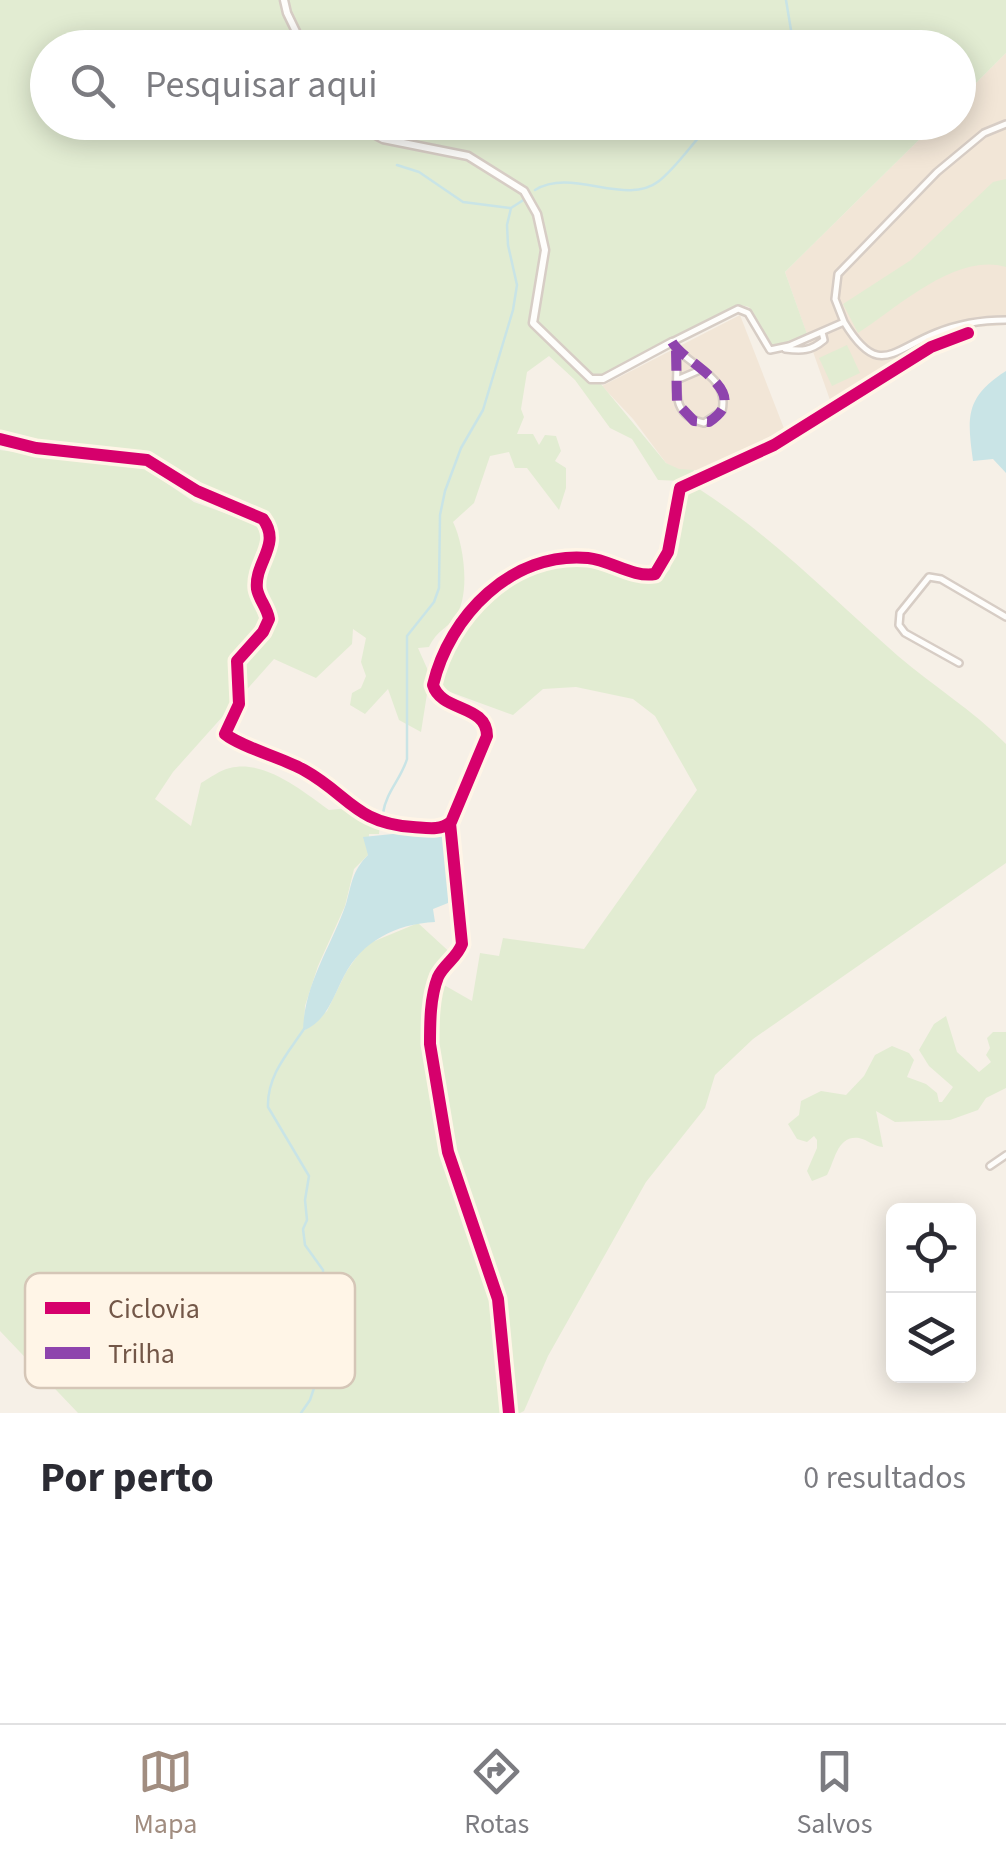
<!DOCTYPE html>
<html lang="pt">
<head>
<meta charset="utf-8">
<style>
  :root { --surface:#fff; --page:#f2f2f3; --text:#2b2b33; --muted:#7c7c81; --line:#e1e1e2; --accent:#a18d80 }
  body { margin:0; font-family:"Source Sans 3",sans-serif; background:var(--page); color:var(--text) }
  .controls { position:absolute; right:30px; bottom:30px; display:grid; overflow:hidden; border-radius:15px; box-shadow:0 5px 25px #0003 }
  .controls button { width:90px; height:90px; display:grid; place-items:center; padding:0; border:0; border-bottom:2px solid var(--line); background:var(--surface); color:var(--text); font:50px sans-serif }
  .list { margin:0; padding:0; list-style:none }
  h2 { display:flex; justify-content:space-between; align-items:center; height:130px; margin:0; padding:0 40px; font-size:42px }
  h2 small { font-size:32px; font-weight:400; color:var(--muted) }
  .icon { flex:none; width:55px; height:55px; fill:none; stroke:currentColor; stroke-width:2; stroke-linecap:round; stroke-linejoin:round }
  .map { position:relative; flex:none; width:1006px; height:1413px; overflow:hidden }
  .search { position:absolute; background:var(--surface); box-shadow:0 5px 25px #0003; left:30px; right:30px; top:30px; height:110px; display:flex; align-items:center; gap:25px; box-sizing:border-box; padding:0 35px; border-radius:55px; color:var(--muted); font-size:38px }
  .sheet { height:310px; background:var(--surface) }
  nav { display:flex; justify-content:space-around; align-items:center; box-sizing:border-box; height:140px; border-top:2px solid var(--line); background:var(--surface); font-size:28px; color:var(--muted) }
  nav a { display:grid; justify-items:center; gap:5px }
  nav .on { color:var(--accent) }
  .map>svg:first-child { display:block }
  .residential { fill:#f2e6d7 }
  .green { fill:#e2ecd2 }
  .water { fill:#c9e4e6 }
  .lines { fill:none; stroke-linecap:round; stroke-linejoin:round }
  .stream { stroke:#c9e4e6; stroke-width:2.5 }
  .minor-casing { stroke:#d7cdc5; stroke-width:10 }
  .tertiary-casing { stroke:#d7cdc5; stroke-width:11 }
  .minor { stroke:#fefdfb; stroke-width:5 }
  .tertiary { stroke:#fefdfb; stroke-width:6 }
  .quiet { stroke:#8e44ad; stroke-width:10; stroke-dasharray:20 10; stroke-linecap:butt }
  .cycleway-casing { stroke:#fff5e7; stroke-width:19 }
  .cycleway { stroke:#d6006c; stroke-width:12 }
  .key { fill:#fff5e7; stroke:#d5c6b7; stroke-width:2.5 }
  .key-label { font-size:28px; fill:#735748 }
</style>
</head>
<body>
<div class="map">
<svg width="1006" height="1413" viewBox="0 0 1006 1413">
  <rect width="100%" height="100%" fill="#f6f0e7"/>
  <path class="residential" d="M1006,53V325L962,328L930,340L830,400L785,272L936,123L958,122L959,100Z
    M740,315L785,431L759,446L701,470H679L666,463L633,419L602,386Z"/>
  <path class="green" d="M0,0H1006V53L959,100L958,48H48V122L936,123L785,272L807,334L780,347H771L749,307L741,305L596,378L666,463L679,469L694,470L692,477L682,481L658,480L632,439L610,428L575,380L549,356L527,372L521,409L524,417L517,434H533L539,445L545,435L556,436L561,451L555,461L566,468V488L559,510L527,468H515L509,452L490,456L474,503L453,522C464,544 471,596 455,617C446,630 438,629 429,647L418,648L430,675L421,732L399,720L388,689L365,714L350,705L352,693L361,688L366,676L361,662L366,638L353,629L352,644L316,678L274,659L173,772L155,799L191,826L201,783C210,778 220,770 230,768C264,759 303,791 329,810L349,808L381,815L379,834H369L368,855L354,869L345,906L318,966L305,1006L304,1031L327,1011L346,972L365,945L418,923L455,957L440,974L437,989L444,985L472,1001L480,953L499,956L503,938L584,949L697,790L655,716L633,699L576,687L543,689L513,715L439,688C448,660 458,628 479,605C497,585 548,560 575,561C604,562 631,575 657,583L670,569L683,489L696,487C770,534 832,598 898,656C933,686 974,711 1006,744V863L753,1039L715,1075L705,1108L646,1182L548,1356L524,1411L520,1413H78L0,1331V450L115,466L139,464L194,502L258,525L266,556L271,543L267,523L197,491L153,462L84,455L0,439Z
    M1006,179V267C956,252 897,308 858,333L843,304L911,260L993,182Z
    M847,345L860,373L832,386L819,358Z
    M946,1016L957,1052L979,1072L991,1062L986,1055L990,1048L987,1038L993,1032H1006V1088L986,1098L978,1110L950,1120L895,1122L876,1111L883,1147C873,1146 868,1140 859,1138C837,1135 835,1161 827,1175L812,1181L807,1171L817,1148V1140L814,1136L807,1142L797,1139L788,1124L799,1115L801,1101L821,1091L846,1095L864,1076L875,1055L892,1046L909,1053L914,1060L907,1077L926,1084L937,1093L939,1102H942L953,1087L929,1066L919,1050L934,1024Z"/>
  <path class="water" d="M1006,371V473L993,459L973,461C967,417 965,397 1006,371Z
    M422,831L448,837V903L433,909L435,922C396,924 362,941 344,976C333,997 327,1021 303,1031C304,984 331,947 346,904C352,883 352,871 368,855L363,837Z"/>
  <g class="lines">
    <path class="stream" d="M786,0L794,48
      M397,165L419,172L463,202L510,208
      M535,190C572,167 626,207 659,181C679,165 694,140 713,122
      M383,813C386,792 401,779 407,759V636L434,602L439,588L440,515L445,491L461,448L483,410L513,310L517,285L508,245L507,225L511,208L525,199
      M301,1413L310,1400L318,1376V1327L323,1305V1270L305,1245L303,1229L307,1220L305,1200L309,1176L268,1107C267,1076 287,1054 304,1029"/>
    <g class="minor-casing">
      <path id="minor" d="M844,322L835,299L838,274L937,172L984,133L1006,124
        M676,349C681,378 664,414 704,423L722,411C730,374 688,368 672,342L738,309L748,313L770,350L789,346L844,322C878,378 891,351 936,333C958,324 982,320 1006,320
        M785,349C802,351 811,351 824,340L822,332
        M679,379L700,370
        M0,439L36,448L147,460L197,491L263,519C282,545 254,562 257,589C259,600 267,607 269,619L263,632L237,661L239,704L225,734C241,747 283,758 304,770C349,795 355,823 413,827C427,828 440,831 451,822L487,736C487,704 441,712 433,685C449,616 512,551 588,558C610,560 633,578 655,574L668,552L680,488L774,445L931,347L968,333
        M959,663L905,633L899,625L900,613L929,577L941,579L1006,617
        M450,823L462,944C457,958 444,964 438,977C430,997 430,1023 430,1044L448,1152L498,1299L509,1413
        M990,1166L1006,1155"/>
    </g>
    <g class="tertiary-casing">
      <path id="tertiary" d="M284,0L287,13L304,48
        M351,122L383,139L468,156L524,191L537,214L545,250L533,323L591,379H603L672,342"/>
    </g>
    <use href="#minor" class="minor"/>
    <use href="#tertiary" class="tertiary"/>
    <path class="quiet" d="M672,342C686,365 755,392 709,422L694,421L677,403L676,349"/>
    <g class="cycleway-casing">
      <path id="cycleway" d="M0,439L36,448L147,460L197,491L263,519C282,545 254,562 257,589C259,600 267,607 269,619L263,632L237,661L239,704L225,734C241,747 283,758 304,770C349,795 355,823 413,827C427,828 440,831 451,822L487,736C487,704 441,712 433,685C449,616 512,551 588,558C610,560 633,578 655,574L668,552L680,488L774,445L931,347L968,333
        M450,823L462,944C457,958 444,964 438,977C430,997 430,1023 430,1044L448,1152L498,1299L509,1413"/>
    </g>
    <use href="#cycleway" class="cycleway"/>
  </g>
  <rect x="25" y="1273" width="330" height="115" rx="15" class="key"/>
  <rect x="45" y="1302" width="45" height="12" fill="#d6006c"/>
  <rect x="45" y="1347" width="45" height="12" fill="#8e44ad"/>
  <g class="key-label">
    <text x="108" y="1318">Ciclovia</text>
    <text x="108" y="1363">Trilha</text>
  </g>
</svg>
<div class="controls">
<button><svg class="icon" aria-label="locate" viewBox="0 0 24 24"><circle cx="12" cy="12" r="6"/><path d="M12 2v4M12 18v4M2 12h4M18 12h4"/></svg></button>
<button><svg class="icon" aria-label="layers" viewBox="0 0 24 24"><path d="M12 4l9 5-9 5-9-5zM3 14l9 5 9-5"/></svg></button>
</div>
<div class="search"><svg class="icon" aria-label="search" viewBox="0 0 24 24"><circle cx="10" cy="10" r="6"/><path d="M15 15l6 6"/></svg>Pesquisar aqui</div>
</div>
<section class="sheet">
<h2>Por perto<small>0 resultados</small></h2>
<ul class="list">
</ul>
</section>
<nav>
<a class="on"><svg class="icon" aria-label="map" viewBox="0 0 24 24"><path d="M3 6l6-2 6 2 6-2v14l-6 2-6-2-6 2zM9 4v14M15 6v14"/></svg>Mapa</a>
<a><svg class="icon" aria-label="directions" viewBox="0 0 24 24"><path d="M12 3l9 9-9 9-9-9zM9 14v-3h6M13 9l2 2-2 2"/></svg>Rotas</a>
<a><svg class="icon" aria-label="saved" viewBox="0 0 24 24"><path d="M7 4h10v16l-5-4-5 4z"/></svg>Salvos</a>
</nav>
</body>
</html>
